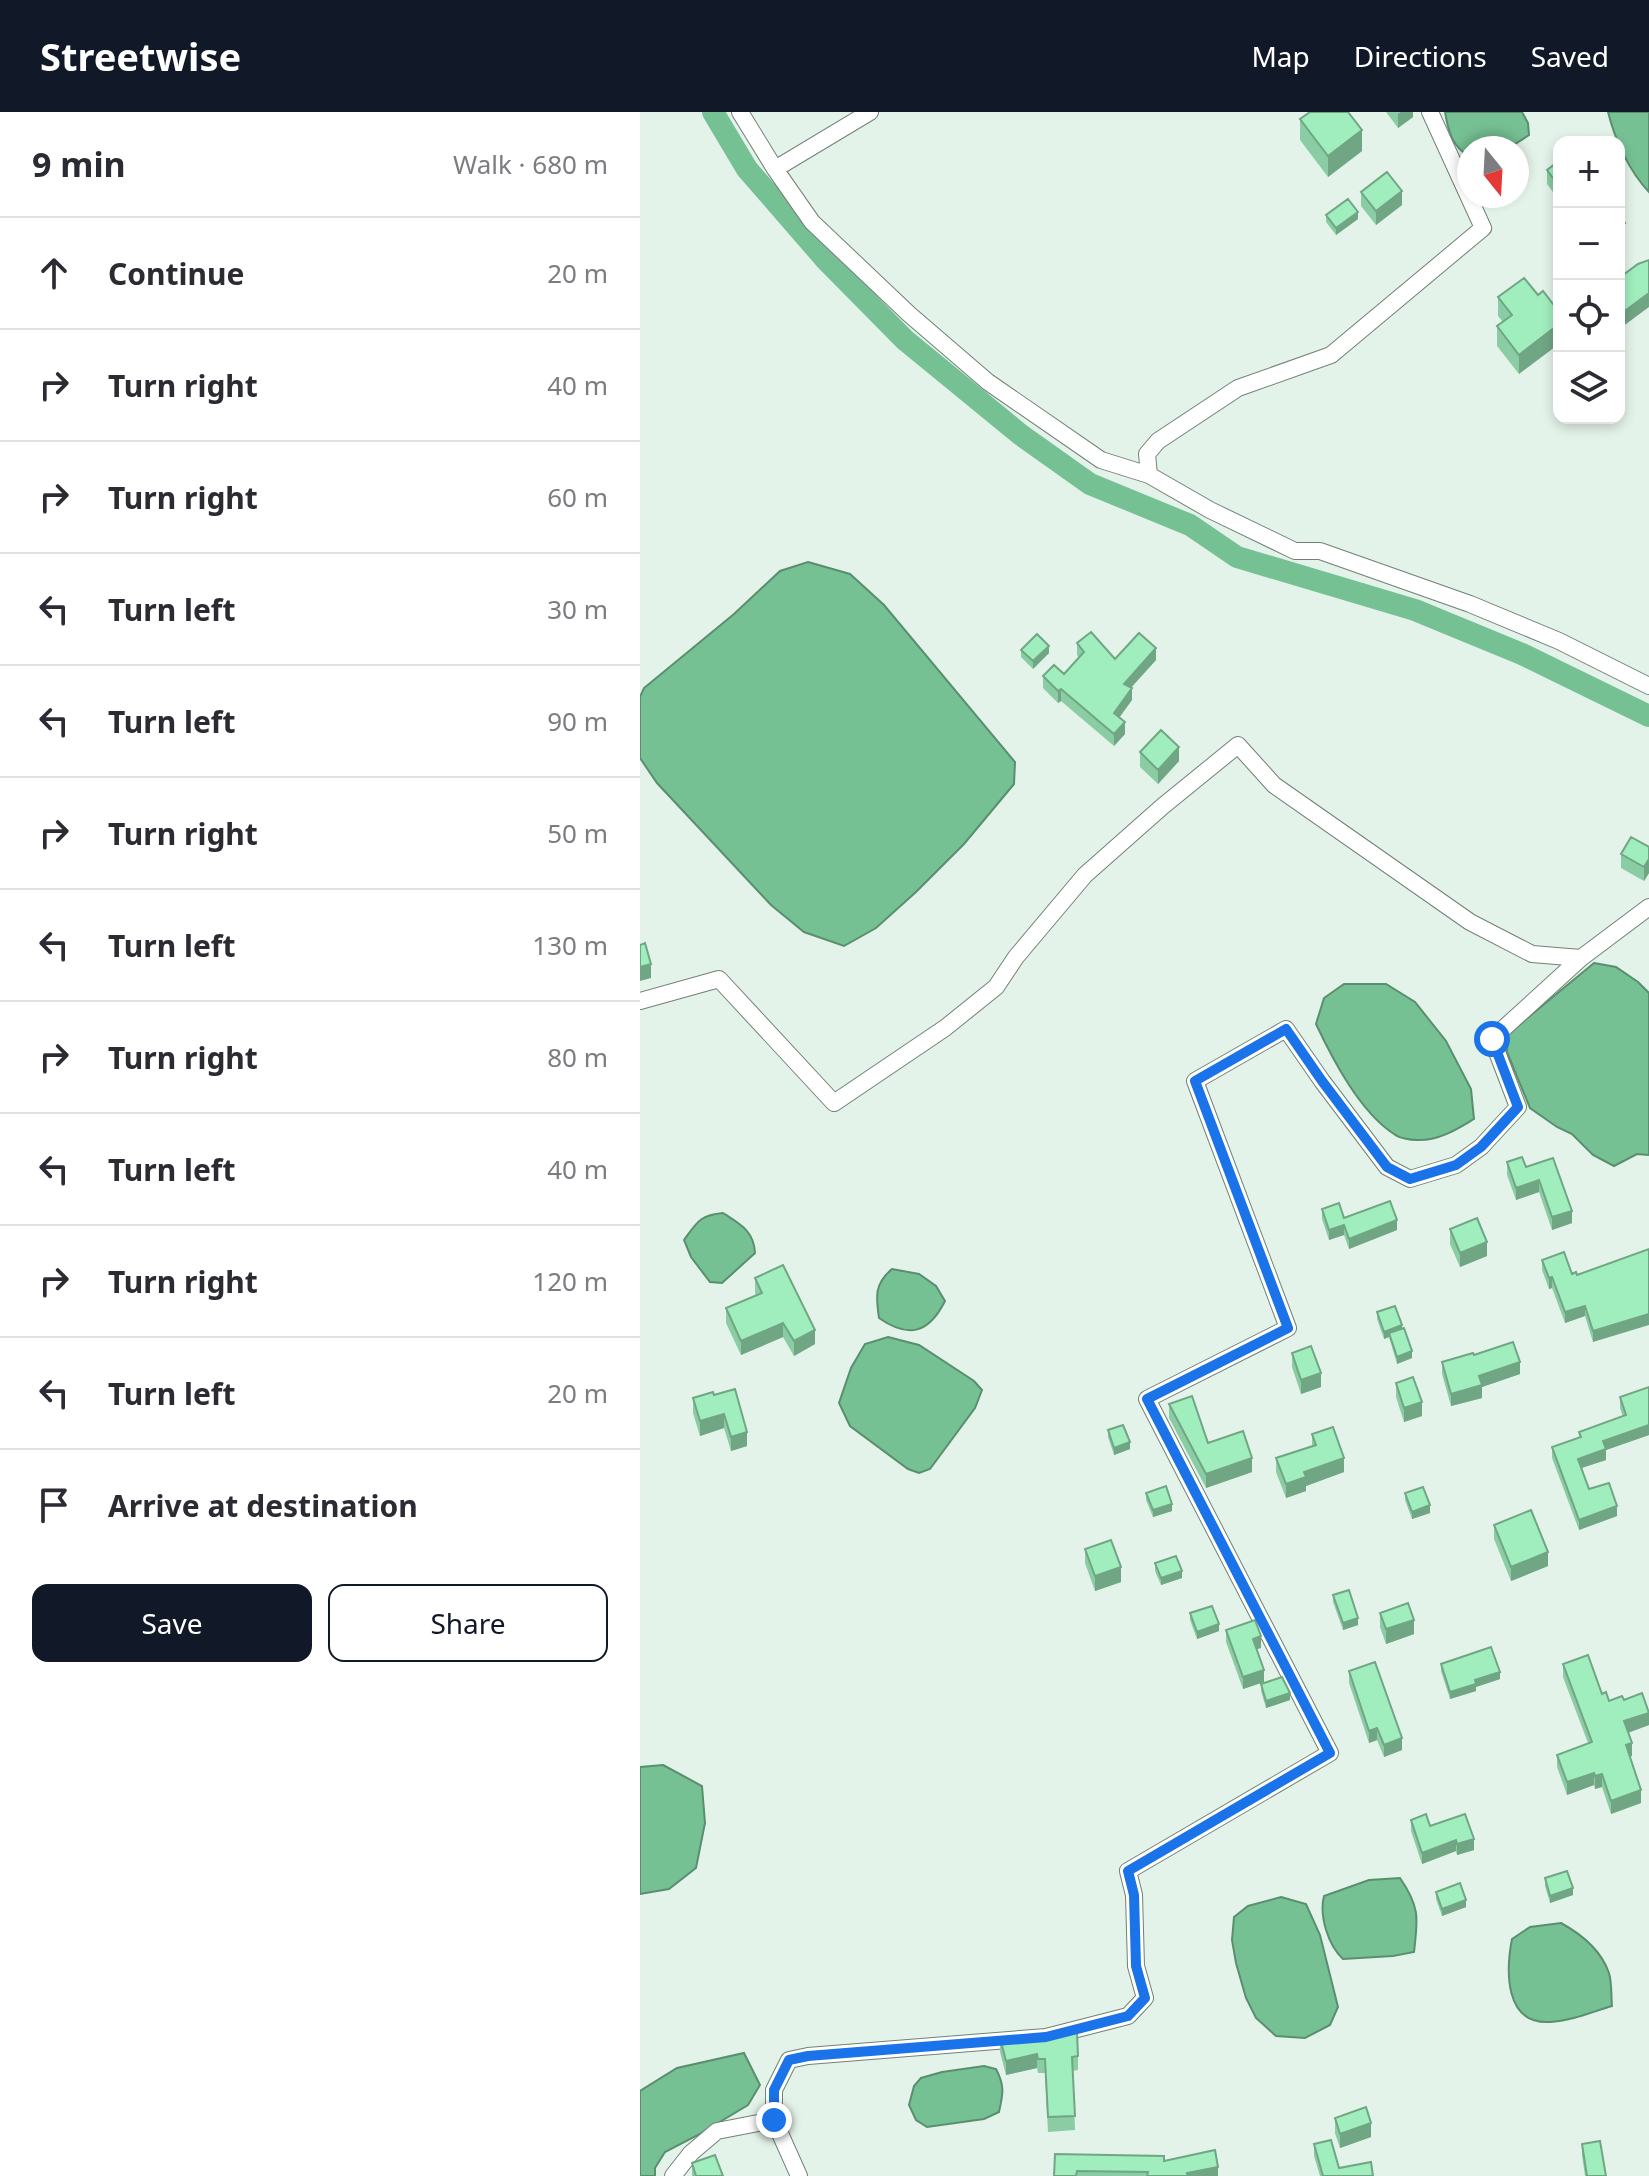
<!DOCTYPE html>
<html lang="en">
<head>
<meta charset="utf-8">
<style>
  :root { --surface:#fff; --page:#f2f2f3; --text:#2b2b33; --muted:#7c7c81; --line:#e1e1e2; --accent:#111827 }
  body { margin:0; font-family:"Noto Sans",sans-serif; background:var(--page); color:var(--text) }
  .controls { position:absolute; right:24px; top:24px; display:grid; overflow:hidden; border-radius:16px; box-shadow:0 4px 12px #0003 }
  .controls button { width:72px; height:72px; display:grid; place-items:center; padding:0; border:0; border-bottom:2px solid var(--line); background:var(--surface); color:var(--text); font:40px sans-serif }
  .compass { position:absolute; left:817px; top:24px; width:72px; height:72px; border-radius:50%; background:var(--surface); box-shadow:0 4px 12px #0003; rotate:162deg }
  .stop { position:absolute; width:24px; height:24px; margin:-18px; border:6px solid #1a73e8; border-radius:50%; background:#fff }
  .stop.end { background:#1a73e8; border-color:#fff; box-shadow:0 2px 8px #0008 }
  .list { margin:0; padding:0; list-style:none }
  h2 { display:flex; justify-content:space-between; align-items:center; height:104px; margin:0; padding:0 32px; font-size:34px }
  h2 small { font-size:26px; font-weight:400; color:var(--muted) }
  .list li { display:grid; grid-template-columns:52px 1fr auto; gap:24px; align-items:center; box-sizing:border-box; height:112px; padding:0 32px; border-top:2px solid var(--line) }
  .list b { display:block; font-size:30px; white-space:nowrap }
  .list em { font-size:26px; font-style:normal; color:var(--muted) }
  .actions { display:flex; gap:16px; padding:24px 32px }
  .actions a { flex:1; padding:18px 0; border:2px solid var(--accent); border-radius:16px; text-align:center; font-size:28px; color:var(--accent) }
  .actions .main { background:var(--accent); color:#fff }
  .icon { flex:none; width:44px; height:44px; fill:none; stroke:currentColor; stroke-width:2; stroke-linecap:round; stroke-linejoin:round }
  .map { position:relative; flex:none; width:1009px; height:2064px; overflow:hidden }
  header { display:flex; align-items:center; gap:48px; box-sizing:border-box; height:112px; padding:0 40px; background:var(--accent); color:#fff }
  header strong { font-size:38px }
  nav { display:flex; gap:44px; margin-inline-start:auto; font-size:28px }
  main { display:flex }
  aside { flex:1; background:var(--surface) }
  .map>svg:first-child { display:block }
  .water { fill:#76c194; stroke:#598f6e; stroke-width:2 }
  .lines { fill:none; stroke-linecap:round; stroke-linejoin:round }
  .canal { stroke:#76c194; stroke-width:22 }
  .minor-casing { stroke:#728077; stroke-width:18 }
  .minor { stroke:#fff; stroke-width:16 }
  .wall { fill:#8acca3 }
  .shaded-wall { fill:#70a684 }
  .building { fill:#a0edbd; stroke:#70a684; stroke-width:2 }
  .route { stroke:#1a73e8; stroke-width:10 }
</style>
</head>
<body>
<header>
<strong>Streetwise</strong>
<nav><a>Map</a><a>Directions</a><a>Saved</a></nav>
</header>
<main>
<aside>
<h2>9 min<small>Walk · 680 m</small></h2>
<ul class="list">
<li><svg class="icon" aria-label="ahead" viewBox="0 0 24 24"><path d="M12 20V5M6 11l6-6 6 6"/></svg><div><b>Continue</b></div><em>20 m</em></li>
<li><svg class="icon" aria-label="right" viewBox="0 0 24 24"><path d="M7 20v-9h11M14 6l5 5-5 5"/></svg><div><b>Turn right</b></div><em>40 m</em></li>
<li><svg class="icon" aria-label="right" viewBox="0 0 24 24"><path d="M7 20v-9h11M14 6l5 5-5 5"/></svg><div><b>Turn right</b></div><em>60 m</em></li>
<li><svg class="icon" aria-label="left" viewBox="0 0 24 24"><path d="M17 20v-9H6M10 6l-5 5 5 5"/></svg><div><b>Turn left</b></div><em>30 m</em></li>
<li><svg class="icon" aria-label="left" viewBox="0 0 24 24"><path d="M17 20v-9H6M10 6l-5 5 5 5"/></svg><div><b>Turn left</b></div><em>90 m</em></li>
<li><svg class="icon" aria-label="right" viewBox="0 0 24 24"><path d="M7 20v-9h11M14 6l5 5-5 5"/></svg><div><b>Turn right</b></div><em>50 m</em></li>
<li><svg class="icon" aria-label="left" viewBox="0 0 24 24"><path d="M17 20v-9H6M10 6l-5 5 5 5"/></svg><div><b>Turn left</b></div><em>130 m</em></li>
<li><svg class="icon" aria-label="right" viewBox="0 0 24 24"><path d="M7 20v-9h11M14 6l5 5-5 5"/></svg><div><b>Turn right</b></div><em>80 m</em></li>
<li><svg class="icon" aria-label="left" viewBox="0 0 24 24"><path d="M17 20v-9H6M10 6l-5 5 5 5"/></svg><div><b>Turn left</b></div><em>40 m</em></li>
<li><svg class="icon" aria-label="right" viewBox="0 0 24 24"><path d="M7 20v-9h11M14 6l5 5-5 5"/></svg><div><b>Turn right</b></div><em>120 m</em></li>
<li><svg class="icon" aria-label="left" viewBox="0 0 24 24"><path d="M17 20v-9H6M10 6l-5 5 5 5"/></svg><div><b>Turn left</b></div><em>20 m</em></li>
<li><svg class="icon" aria-label="arrive" viewBox="0 0 24 24"><path d="M6 21V4h12l-3 4 3 4H6"/></svg><div><b>Arrive at destination</b></div></li>
</ul>
<div class="actions"><a class="main">Save</a><a>Share</a></div>
</aside>
<div class="map">
<svg width="1009" height="2064" viewBox="0 0 1009 2064">
  <rect width="100%" height="100%" fill="#e4f3e9"/>
  <path class="water" d="M805,0H882L888,11L889,23L869,36H829V44C812,35 808,18 805,0Z
    M968,0H1009V80C989,59 975,28 968,0Z
    M168,450L210,462L244,493L375,650L374,672L324,732L276,780L236,816L204,834L164,820L131,793L17,671L0,646V585L4,576L94,502L140,459Z
    M954,851L976,855L998,870L1009,881V1043L997,1042L974,1054L953,1043L932,1022L917,1015L890,996L867,940L868,922Z
    M704,872H746L775,890L806,929L831,977L834,1007C817,1017 799,1029 777,1028C770,1028 759,1026 754,1022C720,1000 693,948 676,912L684,886Z
    M83,1101C100,1112 114,1119 115,1141L82,1171L70,1170L51,1145L44,1128C57,1110 60,1103 83,1101Z
    M252,1157L279,1162L296,1174L305,1189C289,1221 269,1227 239,1206C236,1185 234,1172 252,1157Z
    M248,1225L279,1233L334,1269L342,1278L335,1296L290,1357L279,1361L268,1357L210,1314L199,1291L211,1256L225,1232Z
    M23,1653L62,1674L65,1711L56,1756L29,1777L0,1782V1655Z
    M760,1766C780,1795 778,1806 774,1840L753,1844L703,1847C688,1833 679,1804 684,1784L729,1768Z
    M641,1785L666,1792L680,1823L698,1895L690,1913L665,1926L636,1924L616,1906L606,1886L596,1851L592,1828L594,1805L608,1794Z
    M921,1811C941,1822 961,1838 969,1861C972,1871 971,1884 972,1894C952,1900 931,1909 910,1910C864,1913 866,1858 872,1827L890,1815Z
    M104,1941L120,1973L108,1993L58,2023L25,2040L15,2056V2064H0V1979L37,1956Z
    M344,1954L356,1957C365,1974 363,1982 359,2000L344,2007L287,2015L276,2008L269,1993L274,1974L281,1966L302,1960Z"/>
  <g class="lines">
    <path class="canal" d="M73,0L107,57L186,148L265,228L381,323L450,372L550,413L597,445L775,498L882,542L1009,604"/>
    <g class="minor-casing">
      <path id="minor" d="M100,0L135,57L172,110L269,202L348,270L461,348L509,363
        M790,0L843,116L691,243L598,276L518,329L507,342L509,363L570,398L655,439H680L830,492L919,529L1009,574
        M135,57L230,0
        M0,889L79,867L194,991L305,916L356,875L376,845L445,763L523,694L598,633L634,673L830,810L892,842L941,846L1009,795
        M134,2008V1978L149,1948L168,1944L406,1925L488,1904L505,1886L496,1854L494,1783L488,1759L690,1641L507,1287L648,1216L555,969L646,917L682,969L747,1055L770,1067L816,1053L841,1035L878,995L852,927L941,846
        M33,2064L51,2041L77,2019L134,2008L159,2064"/>
    </g>
    <use href="#minor" class="minor"/>
  </g>
  <path class="wall" d="M746,0H773V5L758,16Z
    M660,7L722,39L688,65L660,28Z
    M919,49V88L907,72V58Z
    M721,80L762,93L736,113L721,94Z
    M686,103L718,107L696,123L686,110Z
    M998,152L982,215L979,211V166Z
    M898,183L879,262L857,234V214L863,210L858,204V185Z
    M437,531L475,547L516,548L491,576L492,588L479,605L485,622L474,634L421,589L418,591L403,576V564L424,562L439,546L437,543Z
    M381,538L409,541L393,557L381,545Z
    M500,640L539,649L518,672L500,655Z
    M1009,735V761L1004,769L981,756V742Z
    M913,1046L932,1111L912,1118L899,1080L876,1088L867,1063V1050L886,1055Z
    M682,1097L704,1106L757,1118L709,1137L704,1123L689,1128L682,1107Z
    M810,1117L847,1144L820,1155L810,1132Z
    M1009,1137L953,1230L945,1204L925,1211L912,1176L909,1177L902,1158V1148L932,1162L937,1163Z
    M115,1166L175,1232L154,1244L143,1225L101,1243L86,1211V1196L116,1184L115,1180Z
    M737,1200L762,1217L772,1246L757,1252L749,1225L744,1227L737,1207Z
    M652,1241L681,1275L661,1282L652,1255Z
    M834,1243L880,1262L842,1275V1286L811,1294L802,1262V1250Z
    M756,1271L782,1304L764,1310L756,1285Z
    M1009,1275V1323L966,1338V1348L942,1356L949,1377L977,1404L939,1418L912,1346V1335L939,1326V1320L983,1305L980,1296V1285Z
    M74,1283L107,1334L91,1339L84,1316L60,1324L53,1301V1286Z
    M529,1292L568,1331L612,1360L566,1376L529,1306Z
    M468,1318L490,1337L474,1343L468,1325Z
    M672,1322L704,1360L666,1374V1379L646,1386L636,1360V1346L672,1334Z
    M506,1381L532,1399L513,1405L506,1388Z
    M765,1381L790,1401L772,1407L765,1388Z
    M854,1413L908,1454L871,1469L854,1427Z
    M445,1437L481,1470L455,1479L445,1451Z
    M515,1451L542,1466L521,1473L515,1459Z
    M693,1483L718,1513L703,1518L693,1490Z
    M550,1501L579,1519L557,1527L550,1508Z
    M740,1501L774,1522L746,1532L740,1515Z
    M586,1518L621,1536L617,1537L624,1570L603,1577L586,1530Z
    M801,1552L860,1567L836,1575V1579L810,1587L801,1559Z
    M923,1552L969,1589L984,1588L1009,1613L988,1621L992,1644L990,1645L1001,1691L971,1702L962,1675L955,1677L954,1673L927,1683L917,1655V1643L948,1631L923,1565Z
    M709,1559L762,1638L744,1645L737,1628L729,1631L709,1571Z
    M621,1572L650,1588L626,1596L621,1579Z
    M771,1708L790,1714L834,1738L817,1743L816,1739L782,1752L771,1719Z
    M905,1766L933,1783L910,1791L905,1774Z
    M796,1780L826,1795L802,1804L796,1787Z
    M360,1926L438,1944V1958L433,1959L435,2018L408,2020L405,1961H398L397,1956L366,1963L360,1940Z
    M695,2006L731,2025L700,2036L695,2021Z
    M674,2032L699,2056L733,2064H680L674,2044Z
    M942,2032L966,2064H945L942,2043Z
    M415,2042L524,2049L578,2064H414Z
    M52,2051L83,2064H52Z"/>
  <path class="shaded-wall" d="M761,0H773V5L758,16V2Z
    M722,18V39L688,65V44Z
    M762,79V93L736,113V99Z
    M718,100V107L696,123V116Z
    M985,111V125L979,130V116Z
    M1009,181V195L982,215V201Z
    M919,212V232L879,262V243Z
    M409,534V541L393,557V549Z
    M516,536V548L484,583V572Z
    M492,576V588L474,613V601Z
    M421,577V589L418,591V579Z
    M485,610V622L474,634V622Z
    M539,635V649L518,672V658Z
    M1009,747V761L1004,769V755Z
    M11,852V866L0,869V855Z
    M899,1068V1080L876,1088V1076Z
    M932,1099V1111L912,1118V1105Z
    M757,1108V1118L709,1137V1127Z
    M704,1113V1123L689,1128V1118Z
    M847,1130V1144L820,1155V1141Z
    M912,1165V1176L909,1177V1166Z
    M945,1194V1204L925,1211V1200Z
    M1009,1202V1213L953,1230V1219Z
    M143,1211V1225L101,1243V1229Z
    M762,1213V1221H749V1225L744,1227V1220Z
    M175,1218V1232L154,1244V1229Z
    M772,1239V1246L757,1252V1245Z
    M880,1250V1262L842,1275V1286L811,1294V1282L839,1264Z
    M681,1261V1275L661,1282V1268Z
    M782,1290V1304L764,1310V1296Z
    M84,1302V1316L60,1324V1309Z
    M1009,1313V1323L966,1338V1348L938,1357V1347L963,1329Z
    M107,1320V1334L91,1339V1325Z
    M490,1330V1337L474,1343V1336Z
    M612,1346V1360L566,1376V1362Z
    M704,1346V1360L666,1374V1379L646,1386V1372L664,1360Z
    M532,1392V1399L513,1405V1398Z
    M790,1393V1401L772,1407V1400Z
    M977,1394V1404L939,1418V1408Z
    M908,1440V1454L871,1469V1455Z
    M481,1455V1470L455,1479V1464Z
    M542,1459V1466L521,1473V1466Z
    M718,1506V1513L703,1518V1511Z
    M774,1508V1522L746,1532V1517Z
    M579,1512V1519L557,1527V1520Z
    M621,1524V1536L613,1538V1527Z
    M624,1558V1570L603,1577V1565Z
    M860,1560V1567L836,1575V1579L810,1587V1580L835,1568Z
    M650,1581V1588L626,1596V1589Z
    M1009,1601V1613L984,1622V1609Z
    M737,1616V1628L729,1631V1619Z
    M762,1626V1638L744,1645V1633Z
    M992,1631V1644L986,1646V1633Z
    M954,1661V1673L927,1683V1670Z
    M962,1662V1675L955,1677V1664Z
    M1001,1678V1691L971,1702V1689Z
    M834,1727V1738L817,1743V1732Z
    M816,1728V1739L782,1752V1741Z
    M933,1776V1783L910,1791V1784Z
    M826,1788V1795L802,1804V1797Z
    M397,1942V1956L366,1963V1949Z
    M731,2011V2025L700,2036V2022Z
    M578,2055V2064H547V2061Z"/>
  <path class="building" d="M670,0H708L722,18L688,44L660,7Z
    M919,49V74L907,58Z
    M747,60L762,79L736,99L721,80Z
    M708,87L718,100L696,116L686,103Z
    M979,103L985,111L979,116Z
    M1009,148V181L982,201L979,197V166L998,152Z
    M884,166L898,183L903,179L919,200V212L879,243L857,214L872,203L858,185Z
    M451,520L475,547L499,521L516,536L484,572L492,576L474,601L485,610L474,622L421,577L418,579L403,564L414,553L424,562L444,540L437,531Z
    M397,522L409,534L393,549L381,538Z
    M521,618L539,635L518,658L500,640Z
    M991,725L1009,735V747L1004,755L981,742Z
    M5,831L11,852L0,855V833Z
    M882,1045L886,1055L913,1046L932,1099L912,1105L899,1068L876,1076L867,1050Z
    M750,1089L757,1108L709,1127L704,1113L689,1118L682,1097L699,1091L704,1106Z
    M837,1106L847,1130L820,1141L810,1117Z
    M1009,1137V1202L953,1219L945,1194L925,1200L912,1165L909,1166L902,1148L924,1140L932,1162L936,1160L937,1163Z
    M143,1153L175,1218L154,1229L143,1211L101,1229L86,1196L122,1181L115,1166Z
    M755,1194L762,1213L744,1220L737,1200Z
    M764,1216L772,1239L757,1245L749,1221Z
    M873,1230L880,1250L839,1264L842,1273L811,1282L802,1250L833,1241L834,1243Z
    M671,1234L681,1261L661,1268L652,1241Z
    M773,1265L782,1290L764,1296L756,1271Z
    M1009,1275V1313L963,1329L966,1337L938,1347L949,1377L969,1371L977,1394L939,1408L912,1335L941,1325L939,1320L986,1303L980,1285Z
    M95,1277L107,1320L91,1325L84,1302L60,1309L53,1286L73,1280L74,1283Z
    M552,1284L568,1331L603,1319L612,1346L566,1362L529,1292Z
    M483,1313L490,1330L474,1336L468,1318Z
    M693,1315L704,1346L664,1360L666,1365L646,1372L636,1346L676,1333L672,1322Z
    M526,1374L532,1392L513,1398L506,1381Z
    M783,1375L790,1393L772,1400L765,1381Z
    M891,1398L908,1440L871,1455L854,1413Z
    M471,1428L481,1455L455,1464L445,1437Z
    M536,1444L542,1459L521,1466L515,1451Z
    M709,1478L718,1506L703,1511L693,1483Z
    M768,1491L774,1508L746,1517L740,1501Z
    M572,1494L579,1512L557,1520L550,1501Z
    M615,1508L621,1524L613,1527L624,1558L603,1565L586,1518Z
    M851,1535L860,1560L835,1568L836,1572L810,1580L801,1552Z
    M948,1543L962,1582L966,1580L969,1589L982,1584L984,1588L1002,1581L1009,1601L984,1609L992,1631L986,1633L1001,1678L971,1689L962,1662L955,1664L954,1661L927,1670L917,1643L952,1630L923,1552Z
    M735,1550L762,1626L744,1633L737,1616L729,1619L709,1559Z
    M642,1565L650,1581L626,1589L621,1572Z
    M786,1702L790,1714L825,1702L834,1727L817,1732L816,1728L782,1741L771,1708Z
    M927,1759L933,1776L910,1784L905,1766Z
    M820,1771L826,1788L802,1797L796,1780Z
    M437,1920L438,1944L432,1945L435,2004L408,2005L405,1947H398L397,1942L366,1949L360,1926Z
    M726,1995L731,2011L700,2022L695,2006Z
    M691,2028L699,2056L731,2050L733,2064H683L674,2032Z
    M960,2029L966,2064H947L942,2032Z
    M575,2038L578,2055L547,2061L548,2064H507L508,2060L437,2059L436,2064H414L415,2042L524,2044V2049Z
    M75,2043L83,2064H56L52,2051Z"/>
  <g class="lines">
    <path class="route" d="M134,2008V1978L149,1948L168,1944L406,1925L488,1904L505,1886L496,1854L494,1783L488,1759L690,1641L507,1287L648,1216L555,969L646,917L682,969L747,1055L770,1067L816,1053L841,1035L878,995L852,927"/>
  </g>
</svg>
<div class="controls">
<button>+</button>
<button>−</button>
<button><svg class="icon" aria-label="locate" viewBox="0 0 24 24"><circle cx="12" cy="12" r="6"/><path d="M12 2v4M12 18v4M2 12h4M18 12h4"/></svg></button>
<button><svg class="icon" aria-label="layers" viewBox="0 0 24 24"><path d="M12 4l9 5-9 5-9-5zM3 14l9 5 9-5"/></svg></button>
</div>
<svg class="compass" viewBox="-18 -18 36 36"><path d="M0-13l5 13h-10z" fill="#e53935"/><path d="M0 13l5-13h-10z" fill="#7c7c81"/></svg>
<div class="stop" style="left:852px;top:927px"></div>
<div class="stop end" style="left:134px;top:2008px"></div>
</div>
</main>
</body>
</html>
